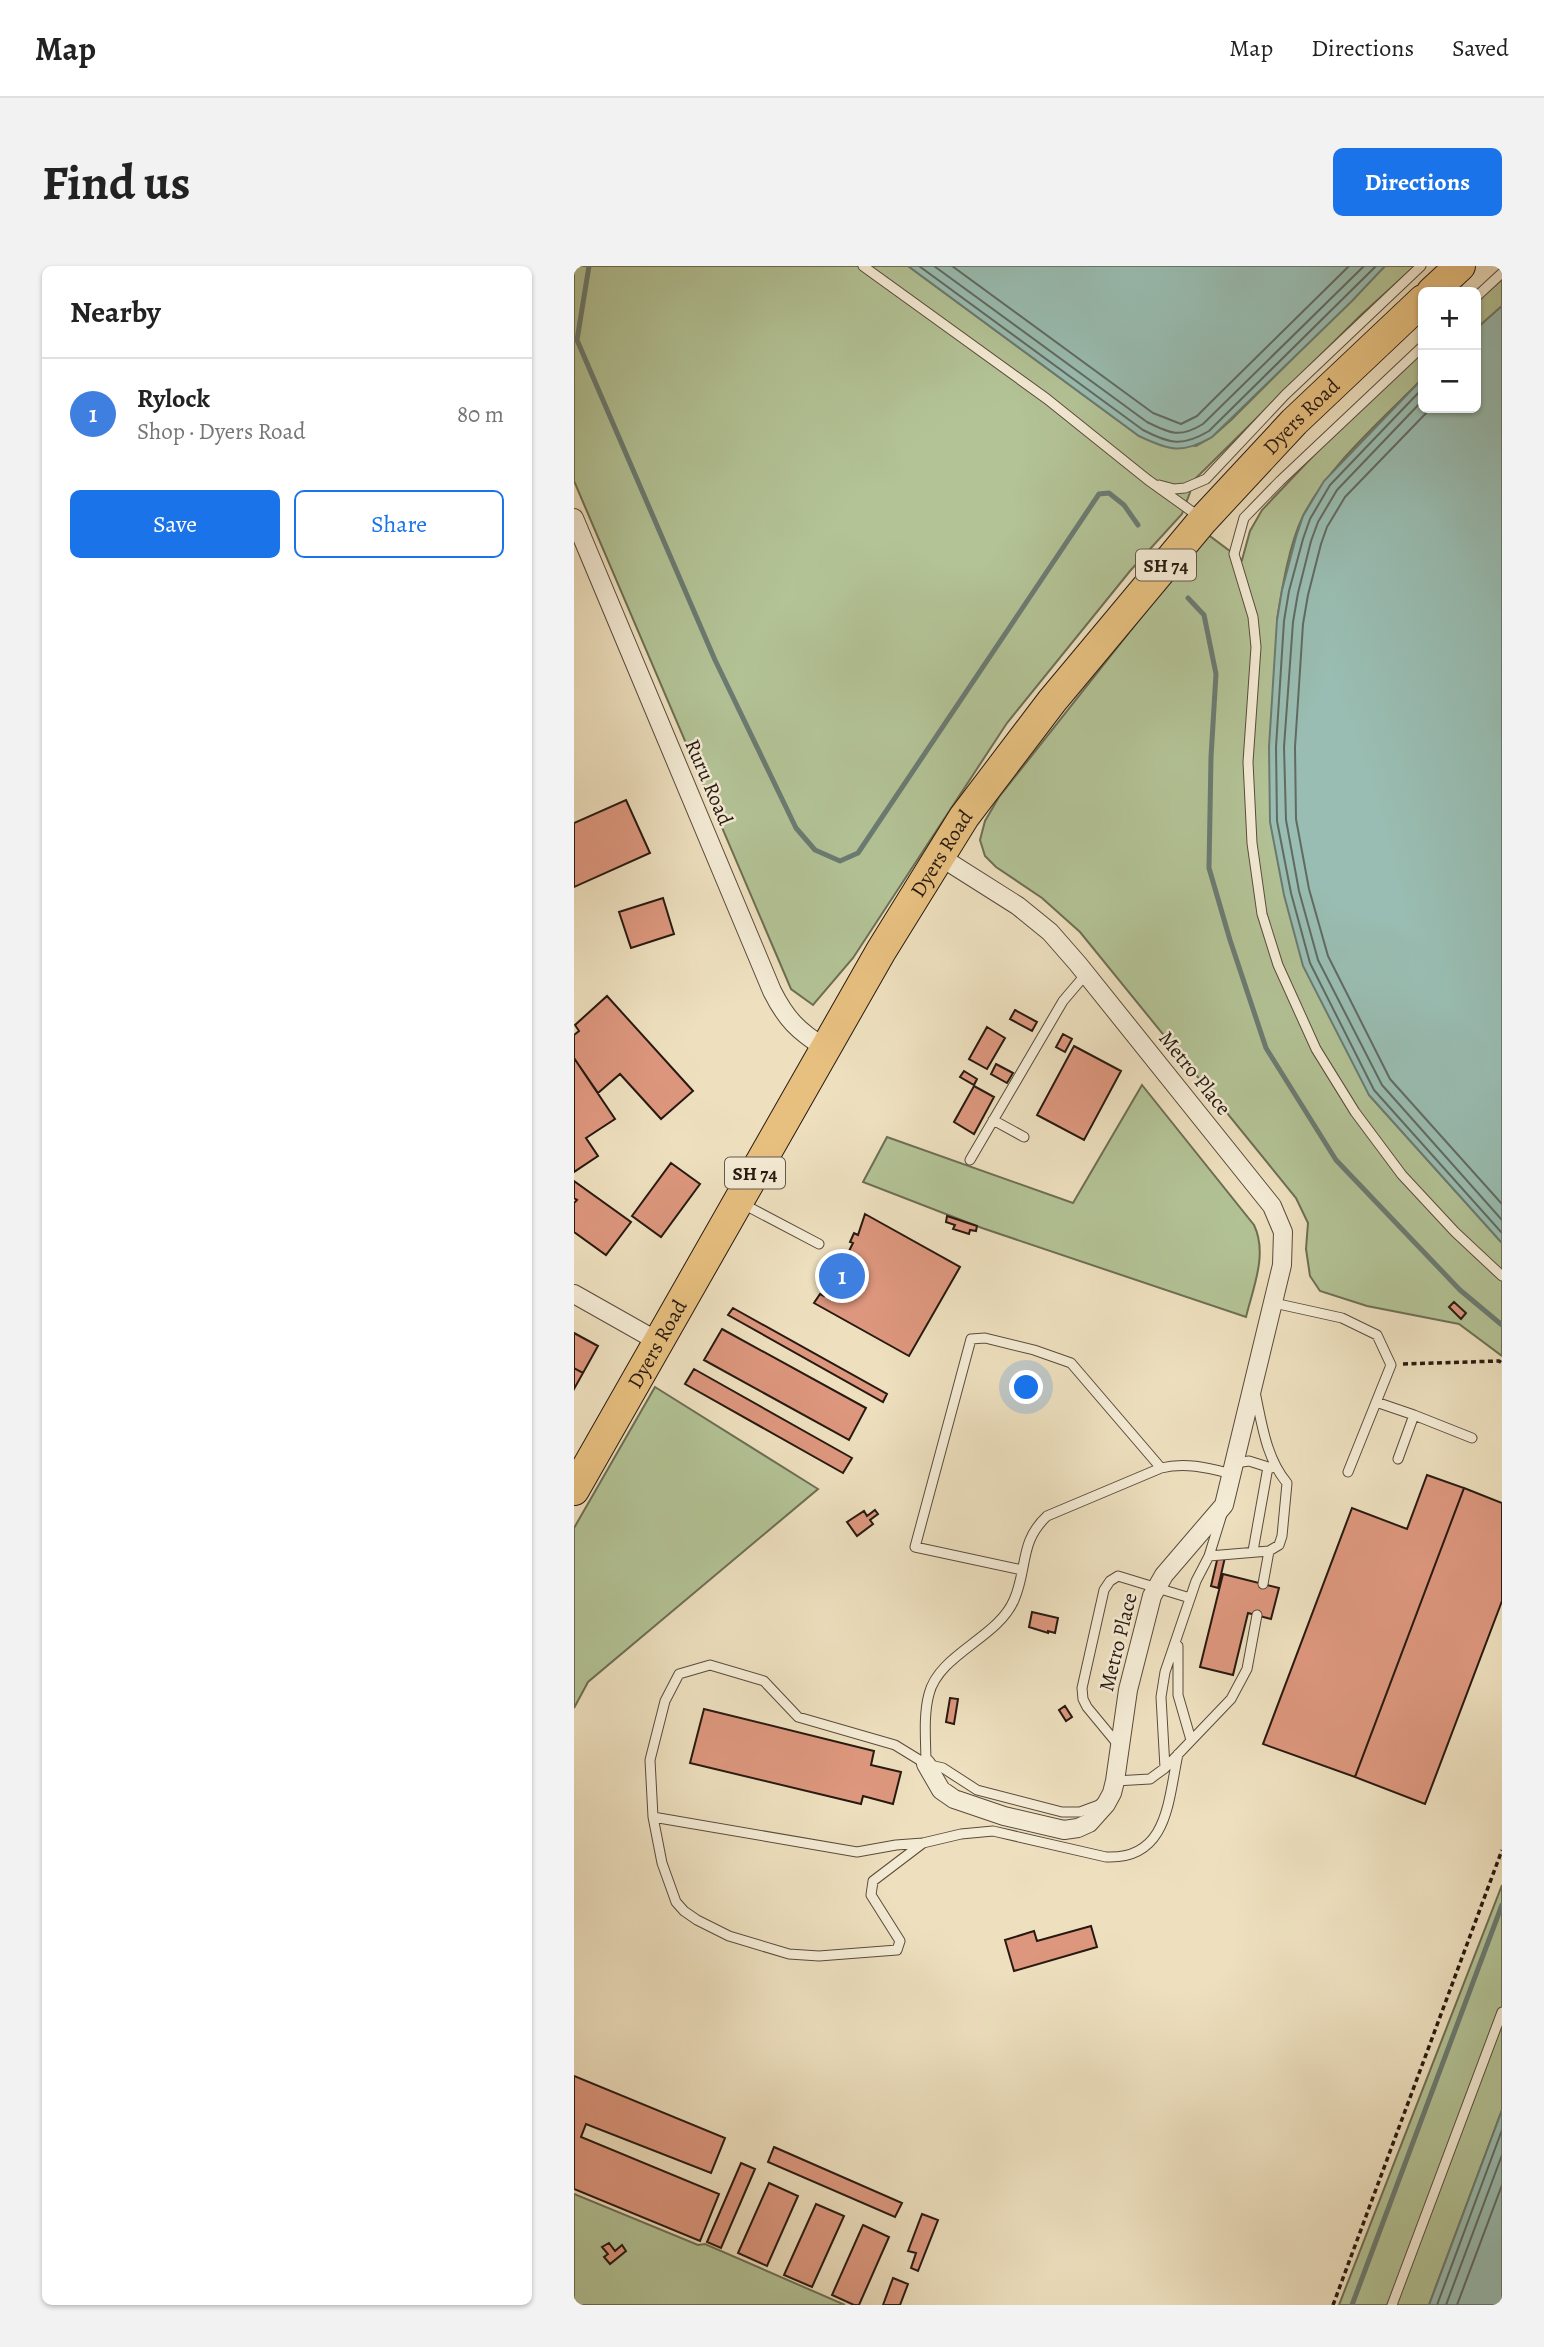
<!DOCTYPE html>
<html lang="en">
<head>
<meta charset="utf-8">
<style>
  :root { --surface:#fff; --page:#f2f2f2; --text:#222; --muted:#767676; --line:#e0e0e0; --accent:#1a73e8 }
  body { margin:0; font-family:Alegreya,serif; background:var(--page); color:var(--text) }
  .controls { position:absolute; right:21px; top:21px; display:grid; overflow:hidden; border-radius:10px; box-shadow:0 2px 5px #0004 }
  .controls button { width:63px; height:63px; display:grid; place-items:center; padding:0; border:0; border-bottom:2px solid var(--line); background:var(--surface); color:var(--text); font:35px sans-serif }
  .you { position:absolute; left:453px; top:1122px; width:24px; height:24px; margin:-18px; border:5px solid #fff; border-radius:50%; background:#1a73e8; box-shadow:0 0 0 10px #1a73e833 }
  .badge { display:grid; place-items:center; width:46px; height:46px; border-radius:50%; background:var(--accent); color:#fff; font-size:23px; font-weight:700 }
  .pin { position:absolute; translate:-50% -50%; border:4px solid #fff; box-shadow:0 2px 7px #0006 }
  .list { margin:0; padding:0; list-style:none }
  h2 { display:flex; justify-content:space-between; align-items:center; height:91px; margin:0; padding:0 28px; font-size:30px }
  h2 small { font-size:23px; font-weight:400; color:var(--muted) }
  .list li { display:grid; grid-template-columns:46px 1fr auto; gap:21px; align-items:center; box-sizing:border-box; height:112px; padding:0 28px; border-top:2px solid var(--line) }
  .list b { display:block; font-size:26px; white-space:nowrap }
  .list p { margin:0; font-size:23px; white-space:nowrap; color:var(--muted) }
  .list em { font-size:23px; font-style:normal; color:var(--muted) }
  .actions { display:flex; gap:14px; padding:21px 28px }
  .actions a { flex:1; padding:16px 0; border:2px solid var(--accent); border-radius:10px; text-align:center; font-size:24px; color:var(--accent) }
  .actions .main { background:var(--accent); color:#fff }
  .map { position:relative; flex:none; width:928px; height:2039px; overflow:hidden; border-radius:10px }
  header { display:flex; align-items:center; gap:42px; box-sizing:border-box; height:98px; padding:0 35px; background:var(--surface); border-bottom:2px solid var(--line) }
  header strong { font-size:33px }
  nav { display:flex; gap:38px; margin-inline-start:auto; font-size:24px }
  .intro { display:flex; align-items:center; justify-content:space-between; box-sizing:border-box; height:168px; padding:0 42px }
  h1 { margin:0; font-size:49px }
  .button { padding:18px 32px; border-radius:10px; background:var(--accent); color:#fff; font-size:24px; font-weight:700 }
  main { display:flex; gap:42px; padding:0 42px }
  aside { flex:1; background:var(--surface); border-radius:10px; box-shadow:0 2px 5px #0004 }
  .map>svg:first-child { display:block }
  .green { fill:#b3c396; stroke:#6d6e54; stroke-width:2 }
  .water { fill:#99bdb2; stroke:#6b7b72; stroke-width:2 }
  .lines { fill:none; stroke-linecap:round; stroke-linejoin:round }
  .shore { stroke:#606b62; stroke-width:2 }
  .stream { stroke:#6b7b72; stroke-width:5 }
  .building { fill:#dd977e; stroke:#271911; stroke-width:2 }
  .service-casing { stroke:#594b3c; stroke-width:11 }
  .minor-casing { stroke:#594b3c; stroke-width:20 }
  .trunk-casing { stroke:#271911; stroke-width:32 }
  .path { stroke:#271911; stroke-width:3.5; stroke-dasharray:5 3.5; stroke-linecap:butt }
  .service { stroke:#f4ebd5; stroke-width:9 }
  .minor { stroke:#f4ebd5; stroke-width:18 }
  .trunk { stroke:#e7c080; stroke-width:30 }
  .labels { text-anchor:middle; stroke-width:5; stroke-linejoin:round; paint-order:stroke }
  .shield { fill:#f4ebd5; stroke:#64584c; stroke-width:2 }
  .shield-label { font-size:19px; font-weight:bold; fill:#271911 }
  .street-label { font-size:21px; fill:#271911; stroke:#f4ebd5 }
</style>
</head>
<body>
<header>
<strong>Map</strong>
<nav><a>Map</a><a>Directions</a><a>Saved</a></nav>
</header>
<div class="intro"><h1>Find us</h1><a class="button">Directions</a></div>
<main>
<aside>
<h2>Nearby<small></small></h2>
<ul class="list">
<li><span class="badge" style="background:#3f7fe0">1</span><div><b>Rylock</b><p>Shop · Dyers Road</p></div><em>80 m</em></li>
</ul>
<div class="actions"><a class="main">Save</a><a>Share</a></div>
</aside>
<div class="map">
<svg width="928" height="2039" viewBox="0 0 928 2039">
  <rect width="100%" height="100%" fill="#eee0bf"/>
  <filter id="stains"><feTurbulence type="fractalNoise" baseFrequency=".00286" numOctaves="4"/><feColorMatrix values="0 0 0 0 .2 0 0 0 0 .09 0 0 0 0 .02 0 0 0 .5 -.17"/></filter>
  <radialGradient id="worn" r=".72"><stop offset=".6" stop-color="#630" stop-opacity="0"/><stop offset="1" stop-color="#630" stop-opacity=".3"/></radialGradient>
  <path class="green" d="M0,0H334L565,170L622,180L638,171L657,154L811,0H841L787,49L621,213L608,248L556,305L433,457L279,692L239,739L217,723L0,215Z
    M928,11V40L902,63V34Z
    M849,83V112C809,153 755,199 729,250C715,279 708,322 703,354L795,829L928,977V1090L885,1058L793,1040L746,1025L736,1010L732,983L734,957L722,932L506,666L468,632L422,601L411,590L406,574L411,555L425,531L633,268L668,294L676,265L688,244L758,170Z
    M568,819L680,959C694,988 679,1022 672,1051L408,962L289,916L313,871L499,937Z
    M81,1121L244,1223L14,1416L0,1442V1262Z
    M928,1619V1844L855,2039H765Z
    M0,1928L124,1979L131,1978L271,2039H0Z"/>
  <path class="water" d="M334,0H811L778,35L638,171C608,188 596,185 565,170Z
    M928,40V977L795,829L729,700L710,629L696,556L695,481L703,354L708,324L722,271L729,250L750,215L849,112V142H902V63Z
    M928,1844V2039H855Z"/>
  <g class="lines">
    <path class="shore" d="M345,0L569,164C596,178 608,181 635,165L802,0
      M360,0L573,156C597,168 606,172 629,158L790,0
      M378,0L579,147L607,158L623,150L638,135L775,0
      M849,122L756,219L736,253L729,273L715,325L710,355L702,481L703,555L717,627L736,697L800,824L928,967
      M849,134L763,224L744,256L737,275L724,327L719,356L710,481L712,554L725,625L744,694L808,819L928,954
      M857,142L771,231L753,261L747,278L734,329L729,358L721,481L722,553L735,623L754,690L816,813L928,938
      M863,2039L928,1864
      M872,2039L928,1889
      M883,2039L928,1919"/>
    <path class="stream" d="M15,0L3,74L141,394L222,562L241,584L266,595L284,587L525,228L535,227L550,239L564,259
      M614,332L630,349L642,408L637,491L635,602L656,674L692,782L762,894L886,1024L928,1059
      M778,2039L928,1639"/>
  </g>
  <path class="building" d="M52,534L76,587L0,621V557Z
    M89,632L100,668L57,682L45,646Z
    M33,730L119,825L87,853L46,808L24,827L0,792V769L5,765L1,759Z
    M441,744L463,756L458,765L436,753Z
    M413,761L431,772L413,803L395,793Z
    M489,768L498,773L491,786L482,781Z
    M500,780L547,805L510,874L463,849Z
    M0,792L41,853L12,872L24,890L0,906Z
    M422,798L439,807L433,817L417,808Z
    M390,805L403,813L400,819L386,811Z
    M400,820L420,831L400,868L380,856Z
    M97,897L126,918L87,971L58,950Z
    M0,915L57,956L32,989L0,966V937L3,934L0,932Z
    M291,948L386,1001L335,1090L240,1037L246,1028L250,1030L255,1022L250,1019L256,1010L260,1012L265,1003L261,1001L270,985L274,987L279,977L276,976L280,967L284,969Z
    M373,950L403,960L402,965L396,964L395,968L379,963L381,959L372,956Z
    M880,1036L892,1047L887,1053L875,1041Z
    M159,1042L313,1128L309,1136L154,1049Z
    M148,1063L292,1142L275,1174L130,1094Z
    M0,1067L24,1080L9,1107L0,1102Z
    M0,1102L9,1107L0,1123Z
    M120,1103L278,1192L269,1207L111,1118Z
    M853,1209L890,1222L781,1511L689,1478L778,1242L833,1263Z
    M890,1222L928,1237V1335L851,1538L781,1511Z
    M301,1244L304,1248L296,1254L299,1258L283,1270L273,1256L290,1245L293,1250Z
    M644,1290L651,1291L644,1322L637,1320Z
    M649,1308L705,1322L697,1353L674,1347L659,1409L626,1401Z
    M458,1346L484,1352L481,1367L474,1365V1367L455,1361Z
    M376,1432L384,1433L380,1458L372,1456Z
    M491,1440L498,1451L492,1455L485,1444Z
    M130,1443L300,1485L297,1499L327,1506L319,1538L289,1530L287,1538L116,1497Z
    M517,1660L523,1681L440,1705L431,1674L460,1665L463,1675Z
    M0,1810L151,1872L137,1907L12,1858L7,1871L145,1928L126,1975L0,1923Z
    M200,1881L328,1937L321,1951L194,1896Z
    M167,1897L181,1903L147,1982L133,1976Z
    M195,1917L224,1930L193,2000L164,1987Z
    M242,1938L270,1950L238,2021L210,2009Z
    M348,1948L364,1954L344,2005L337,2002L342,1987L334,1985Z
    M289,1959L315,1971L285,2039H280L258,2029Z
    M35,1977L41,1985L48,1979L52,1985L36,1998L30,1991L34,1988L28,1981Z
    M319,2012L334,2018L326,2039H309Z"/>
  <g class="lines">
    <g class="service-casing">
      <path id="service" d="M289,0L473,133L574,214L627,252
        M902,31L928,7
        M849,80L706,215L670,252L660,288L679,351L682,381L674,496L678,577L688,648L704,699L742,783L781,846L828,909L881,966L928,1010
        M585,219L600,223L611,222L632,213L711,129L847,0
        M419,854L450,871
        M396,894L489,735L512,708
        M169,938L245,978
        M700,1037L768,1052L803,1069L817,1099L774,1206
        M802,1136L840,1149
        M824,1193L840,1149L898,1172
        M661,1197L675,1195L697,1202
        M679,1285L694,1201
        M635,1290L695,1285L705,1279L708,1270L713,1217C692,1192 688,1158 681,1126
        M448,1304L341,1281L397,1073L411,1072L460,1084L497,1097L587,1202
        M689,1318L695,1285
        M604,1380V1429L617,1474
        M546,1481L513,1441L509,1433L508,1422L530,1324L536,1315L544,1310L616,1332
        M352,1498C352,1476 349,1450 355,1428C365,1388 424,1372 440,1334C454,1302 445,1276 473,1250L587,1202C612,1196 634,1202 658,1208
        M591,1502L587,1431L591,1406L622,1315L635,1290L648,1248
        M541,1515L576,1513L591,1502L657,1433L673,1403L683,1349
        M79,1551L283,1586L322,1579L349,1577L387,1568L419,1565L532,1591C594,1594 594,1535 604,1488
        M349,1577L299,1615L297,1629L326,1675L323,1684L245,1690L215,1688L155,1670L123,1654L110,1645L102,1636L88,1597L79,1551L76,1494L91,1435L105,1408L136,1399L190,1415L224,1451L321,1479L352,1498L369,1502L403,1524L488,1546H506L525,1539
        M818,2039L928,1746"/>
    </g>
    <g class="minor-casing">
      <path id="minor" d="M0,252L198,725C212,753 224,765 251,782
        M0,1028L85,1076
        M352,1498L367,1524L380,1533L430,1550L490,1564L504,1562L515,1557L532,1538L538,1527L541,1515L554,1424L578,1330L590,1309L650,1239L708,999L709,966L698,940L504,698L476,666L444,640L365,590"/>
    </g>
    <g class="trunk-casing">
      <g id="trunk">
        <path d="M858,26L886,0"/>
        <path id="s1" d="M0,1224L307,685L390,551L478,435L629,254L720,156L849,34"/>
      </g>
    </g>
    <path class="path" d="M829,1098L925,1095L928,1097
      M759,2039L928,1584"/>
    <use href="#service" class="service"/>
    <use href="#minor" class="minor"/>
    <use href="#trunk" class="trunk"/>
  </g>
  <g class="labels">
    <g class="shield">
      <rect x="562" y="283.5" width="60" height="31" rx="5"/>
      <rect x="151" y="891.5" width="60" height="31" rx="5"/>
    </g>
    <g class="shield-label">
      <text x="592" y="306">SH 74</text>
      <text x="181" y="914">SH 74</text>
    </g>
    <g class="street-label">
      <text dy="7" stroke="none"><textPath href="#s1" startOffset="1302">Dyers Road</textPath></text>
      <text transform="translate(135 516) rotate(67)" y="7">Ruru Road</text>
      <text dy="7" stroke="none"><textPath href="#s1" startOffset="735">Dyers Road</textPath></text>
      <text transform="translate(621 807) rotate(51)" y="7">Metro Place</text>
      <text dy="7" stroke="none"><textPath href="#s1" startOffset="168">Dyers Road</textPath></text>
      <text transform="translate(544 1376) rotate(-76)" y="7">Metro Place</text>
    </g>
  </g>
  <rect width="100%" height="100%" filter="url(#stains)"/>
  <rect width="100%" height="100%" fill="url(#worn)"/>
</svg>
<div class="controls">
<button>+</button>
<button>−</button>
</div>
<div class="you"></div>
<div class="pin badge" style="left:268px;top:1010px;background:#3f7fe0">1</div>
</div>
</main>
</body>
</html>
